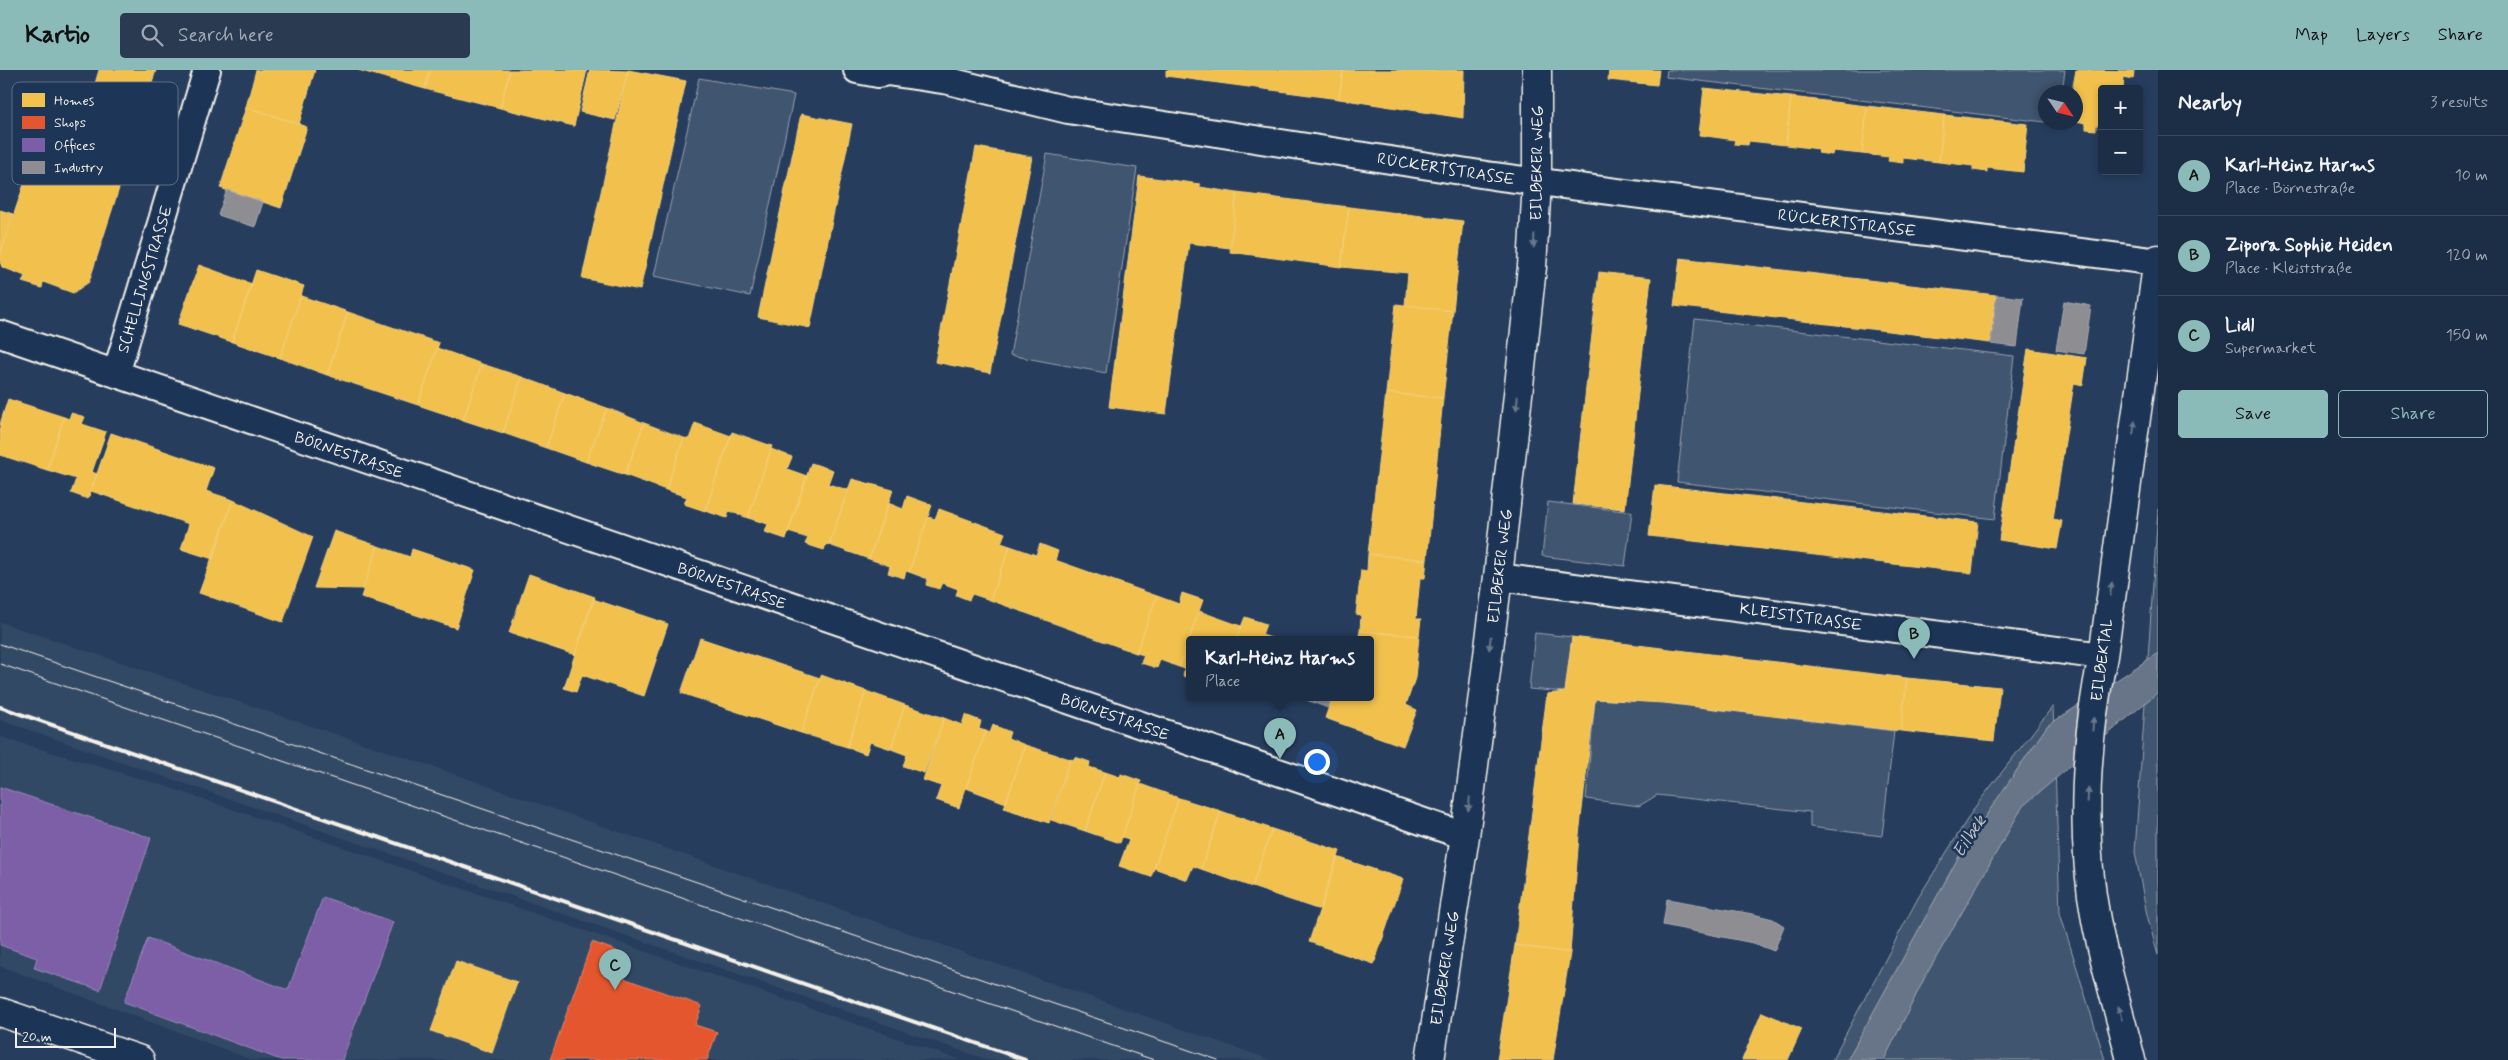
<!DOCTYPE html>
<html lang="en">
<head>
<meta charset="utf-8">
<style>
  :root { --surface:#1c2e46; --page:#293a51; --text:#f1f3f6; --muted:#a0a8b3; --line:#3a4a5f; --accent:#8bbbb9 }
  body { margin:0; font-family:Mynerve,sans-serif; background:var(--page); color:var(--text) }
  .controls { position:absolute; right:15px; top:15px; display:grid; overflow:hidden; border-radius:5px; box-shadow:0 2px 8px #0003 }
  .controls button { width:45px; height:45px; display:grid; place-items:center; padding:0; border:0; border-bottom:1px solid var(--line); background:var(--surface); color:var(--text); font:25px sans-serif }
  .compass { position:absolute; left:2038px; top:15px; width:45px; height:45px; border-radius:50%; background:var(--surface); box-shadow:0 2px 8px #0003; rotate:125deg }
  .scale { position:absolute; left:15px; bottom:12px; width:101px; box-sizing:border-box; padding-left:5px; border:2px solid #f4f1e8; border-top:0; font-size:14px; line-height:18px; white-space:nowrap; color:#f4f1e8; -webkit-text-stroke:4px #1d3557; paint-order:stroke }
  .you { position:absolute; left:1316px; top:691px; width:18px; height:18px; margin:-12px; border:4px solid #fff; border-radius:50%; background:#1a73e8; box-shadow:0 0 0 8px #1a73e833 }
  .badge { display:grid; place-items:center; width:32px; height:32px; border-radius:50%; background:var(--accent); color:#111; font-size:16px; font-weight:700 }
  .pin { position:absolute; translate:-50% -41px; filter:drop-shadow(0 1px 2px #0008) }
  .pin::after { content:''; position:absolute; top:26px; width:18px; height:15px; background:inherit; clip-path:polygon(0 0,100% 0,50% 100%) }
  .popup { position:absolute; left:1186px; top:566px; width:188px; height:65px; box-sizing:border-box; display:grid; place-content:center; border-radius:5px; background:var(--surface); filter:drop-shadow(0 1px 4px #0005); font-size:16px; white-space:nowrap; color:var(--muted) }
  .popup b { font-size:19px; color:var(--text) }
  .popup::after { content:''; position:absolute; left:50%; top:100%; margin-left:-10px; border:10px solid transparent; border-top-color:var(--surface) }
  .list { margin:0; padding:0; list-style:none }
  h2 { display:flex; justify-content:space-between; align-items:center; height:65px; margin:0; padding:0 20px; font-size:21px }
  h2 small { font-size:16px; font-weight:400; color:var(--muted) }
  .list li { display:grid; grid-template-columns:32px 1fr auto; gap:15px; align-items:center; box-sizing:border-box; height:80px; padding:0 20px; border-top:1px solid var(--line) }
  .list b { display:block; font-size:19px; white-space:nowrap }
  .list p { margin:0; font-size:16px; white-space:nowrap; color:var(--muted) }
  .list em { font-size:16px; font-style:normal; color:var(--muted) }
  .actions { display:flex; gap:10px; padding:15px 20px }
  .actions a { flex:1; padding:11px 0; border:1px solid var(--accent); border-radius:5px; text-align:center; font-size:18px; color:var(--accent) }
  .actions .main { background:var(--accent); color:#111 }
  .icon { flex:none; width:28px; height:28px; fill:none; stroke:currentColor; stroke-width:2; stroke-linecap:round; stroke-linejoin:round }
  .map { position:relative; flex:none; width:2158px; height:990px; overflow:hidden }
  header { display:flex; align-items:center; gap:30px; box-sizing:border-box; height:70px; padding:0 25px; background:var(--accent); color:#111 }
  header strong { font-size:24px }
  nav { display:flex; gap:28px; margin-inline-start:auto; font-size:18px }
  .search { width:350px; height:45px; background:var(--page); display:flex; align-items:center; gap:12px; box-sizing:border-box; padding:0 18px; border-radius:5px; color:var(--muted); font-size:19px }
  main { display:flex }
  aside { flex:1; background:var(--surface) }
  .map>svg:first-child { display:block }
  .built { fill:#334966 }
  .green { fill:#40546f; stroke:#9aa2ac }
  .water { fill:#677588; stroke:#9fa7ae }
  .homes { fill:#f2c14e; stroke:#f3cf7c }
  .shops { fill:#e4572e; stroke:#e98566 }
  .offices { fill:#7b5ea7; stroke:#9f8aba }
  .industry { fill:#8d8d92; stroke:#acabac }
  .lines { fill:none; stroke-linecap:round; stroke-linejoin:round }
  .street-casing { stroke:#f4f1e8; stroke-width:30 }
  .secondary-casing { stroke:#f4f1e8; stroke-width:31 }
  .street { stroke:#1d3557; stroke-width:26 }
  .secondary { stroke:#1d3557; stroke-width:28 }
  .tram { stroke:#f4f1e8; stroke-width:1 }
  .rail { stroke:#f4f1e8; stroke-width:4 }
  .oneway { fill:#68778a }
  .labels { text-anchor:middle; stroke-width:5; stroke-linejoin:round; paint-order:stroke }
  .street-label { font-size:16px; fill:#f4f1e8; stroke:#1d3557 }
  .water-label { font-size:18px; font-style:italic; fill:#bcbfc2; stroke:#1d3557 }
  .key { fill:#1d3557; stroke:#5e6d82; stroke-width:1 }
  .key-label { font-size:14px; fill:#f4f1e8 }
</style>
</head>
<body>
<header>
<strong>Kartio</strong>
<div class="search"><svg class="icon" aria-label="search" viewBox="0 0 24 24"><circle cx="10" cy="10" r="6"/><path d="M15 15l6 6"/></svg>Search here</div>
<nav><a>Map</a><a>Layers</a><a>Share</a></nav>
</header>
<main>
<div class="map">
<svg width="2158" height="990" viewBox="0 0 2158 990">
  <rect width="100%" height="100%" fill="#263d5d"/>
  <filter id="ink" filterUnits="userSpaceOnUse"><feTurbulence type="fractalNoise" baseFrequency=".02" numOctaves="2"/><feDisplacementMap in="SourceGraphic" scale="10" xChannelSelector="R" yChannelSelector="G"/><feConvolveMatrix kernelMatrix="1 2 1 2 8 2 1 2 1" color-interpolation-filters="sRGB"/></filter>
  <g filter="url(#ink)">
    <path class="built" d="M0,552L431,696L1271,990H988L0,650Z
      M0,667L165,716L960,990H253L0,896Z"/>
    <path class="green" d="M1667,0H2065L2062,22H2046L2045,52L1666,7Z
      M699,8L794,25L750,226L654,206Z
      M1047,84L1137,98L1106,303L1010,285Z
      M1695,249L2014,286L1995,449L1677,412Z
      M1548,432L1632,442L1625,496L1542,486Z
      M2158,439V885L2147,845L2135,782Z
      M1535,563L1572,567L1565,622L1529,619Z
      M1595,629L1665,633L1894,661L1882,766L1810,757V742L1657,725L1639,736L1586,729Z
      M2053,636L2060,843L2105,990H1832L1918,828L1975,737Z"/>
    <path class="water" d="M2158,583V622L2023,736L1925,907L1884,990H1847L1963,779L2047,656Z"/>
    <path class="homes" d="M99,0H156L136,64L85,48Z
      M256,0H315L299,54L246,37Z
      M358,0H430L425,19Z
      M430,0H510L500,38L425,19Z
      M510,0H587L574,56L500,38Z
      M590,0L628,1L615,50L580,42Z
      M628,0L686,11L640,220L582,208Z
      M1166,0H1343L1339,29L1166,6Z
      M1343,0H1464L1463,48L1339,29Z
      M1609,0H1659L1657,15L1608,10Z
      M2076,0L2134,1L2133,9L2124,7L2123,19H2102V55H2096V60L2086,59V53L2076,51V22H2072Z
      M1704,18L1791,27L1786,75L1749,71L1748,75L1734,74L1735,70L1699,65Z
      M1791,27L1867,36L1862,84L1833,81L1832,85L1818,83L1819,79L1786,75Z
      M1867,36L1944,45L1939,92L1903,88V93L1888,91L1889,87L1862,84Z
      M246,37L307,57L281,138L220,118Z
      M801,44L852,54L810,258L758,247Z
      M1944,45L2028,54L2023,102L1987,98V102L1973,100V96L1939,92Z
      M85,48L136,64L122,109L71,93Z
      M976,77L1032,87L990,303L935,292Z
      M35,82L122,109L89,212L73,223L43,212L42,218L22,212L25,206L2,197L0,192V185Z
      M1139,106L1200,114V117L1237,123L1230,178L1189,173L1166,344L1109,337Z
      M1237,123L1349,137L1341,197L1230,182Z
      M1349,137L1463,151L1453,241L1405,235L1408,203L1341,197Z
      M0,140L13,144L0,185Z
      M1680,188L1996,225L1990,273L1674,236Z
      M199,195L252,214L232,272L178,254Z
      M256,200L304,216L280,288L232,272Z
      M1599,202L1651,208L1625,439L1573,434Z
      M301,226L348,242L327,305L280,288Z
      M1396,234L1453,241L1443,328L1386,323Z
      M348,242L439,273L418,335L327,305Z
      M437,278L482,294L463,350L418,335Z
      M2028,279L2087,288L2083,315L2074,313L2053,449L2062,451L2057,479L1999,470Z
      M482,294L522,307L503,363L463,350Z
      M522,307L565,323L546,378L503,363Z
      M565,323L607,338L586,392L546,378Z
      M1386,323L1443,328L1427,490L1368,484Z
      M8,329L64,347L47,400L0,385V354Z
      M607,338L644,353L625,405L586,392Z
      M71,343L85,347L82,354L106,362L92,402L97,404L88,429L71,423L76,409L47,400L64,347L69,349Z
      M644,353L684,368L666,420L625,405Z
      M695,353L731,366L705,441L684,434L687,427L666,420L684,368L689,369Z
      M732,362L772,376L748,448L729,441L727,448L705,441Z
      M111,363L214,398L206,421L233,430L213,489L181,479L189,454L91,421Z
      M771,379L792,387L787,399L807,406L786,469L765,462L768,454L748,448Z
      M811,393L833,400L828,414L848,420L829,475L826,474L824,480L805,474L808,468L788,462Z
      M852,409L893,420L869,489L829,475Z
      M1655,415L1978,452L1972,503L1649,466Z
      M907,426L932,435L909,502L906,501L904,508L888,503L890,496L869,489L888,433L903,439Z
      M233,430L313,467L283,552L199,523Z
      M939,439L1005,463L1001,473L1010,476L990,530L972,524L969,530L956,525L958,519L942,513L939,519L926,515L928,509L909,502L928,447L935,449Z
      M334,461L378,476L363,519L314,518Z
      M1040,474L1058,481L1055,490L1157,526L1136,583L990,530L1010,476L1036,485Z
      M378,476L410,487L412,479L475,500L456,558L361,527Z
      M1368,484L1427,490L1425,508H1420L1416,549H1421L1419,566L1360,561L1361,545L1356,544L1361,500L1367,501Z
      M529,504L595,527L575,585L509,563Z
      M1182,523L1203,530L1179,597L1160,590L1157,598L1141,593L1144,585L1136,583L1157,526L1179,534Z
      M593,529L668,554L644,626L582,605L576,622L564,618Z
      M1199,541L1241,556L1236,570H1190V609L1183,606L1185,599L1179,597Z
      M1245,547L1266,554L1262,565L1278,570H1236Z
      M1360,561L1419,566L1415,608L1406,635L1417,640L1403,676L1325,648L1332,628H1370V570H1358Z
      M1572,567L1907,608L1901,661L1665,633L1595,629L1579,765L1570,883L1515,875L1547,624L1565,622Z
      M700,568L820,608L801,663L681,623Z
      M821,605L866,621L847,677L801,663Z
      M1907,608L2000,617L1994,671L1901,661Z
      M866,621L905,635L891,679L870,672L866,684L847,677Z
      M905,635L944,648L924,703L903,696L907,685L891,679Z
      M965,645L981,651L979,659L986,661L959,738L936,730L941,716L923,710L944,648L962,655Z
      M993,655L1010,662L1008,668L1025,675L1006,733L966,718L986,661L990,663Z
      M1025,675L1070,689L1049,753L1004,738Z
      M1075,687L1090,692L1089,697L1105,702L1085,761L1051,750L1070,689L1073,690Z
      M1105,702L1120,707L1121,704L1141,711L1120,773L1085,761Z
      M1140,714L1179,728L1151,807L1119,796L1129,769L1122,767Z
      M1179,728L1221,741L1201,799L1193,796L1187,810L1154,798Z
      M1221,741L1272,759L1252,817L1201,799Z
      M1272,759L1340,781L1320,840L1252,817Z
      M1337,787L1403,809L1374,894L1309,872Z
      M1515,875L1570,883L1553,990H1497Z
      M456,891L517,912L492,983L431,961Z
      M1762,942L1802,959L1788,990H1742Z"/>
    <path class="shops" d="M592,872L617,881L609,903L702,936L695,955L717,962L707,990H550Z"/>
    <path class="offices" d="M0,717L151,768L100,920L34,898L37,888L0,875Z
      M323,827L393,852L342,990H281L124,932L148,868L288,920Z"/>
    <path class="industry" d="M227,120L263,132L255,157L218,145Z
      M1997,225L2023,228L2017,277L1991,274Z
      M2064,231L2091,236L2084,284L2056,280Z
      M1301,628H1332L1328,638Z
      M1667,829L1753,844L1773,849L1784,856L1774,881L1753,873L1663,855Z"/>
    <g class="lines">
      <g class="street-casing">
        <path id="street" d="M857,0L878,4L887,2L949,11L1068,40L1493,106L2158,192
          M0,264L1465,766
          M116,304L207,0
          M1498,507L2103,586"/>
      </g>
      <g class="secondary-casing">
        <path id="secondary" d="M0,942L140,990
          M1430,990L1465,766L1498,507L1532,197L1537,112V0
          M2131,990C2120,944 2105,897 2096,850C2080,764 2085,670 2103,586L2158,189"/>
      </g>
      <use href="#street" class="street"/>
      <use href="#secondary" class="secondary"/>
      <path class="tram" d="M0,574L1218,990
        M0,594L1154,990"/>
      <path class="rail" d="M0,637L1025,990"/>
    </g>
    <defs><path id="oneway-solid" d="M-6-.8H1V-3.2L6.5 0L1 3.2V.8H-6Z" transform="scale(1.25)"/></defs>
    <g class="oneway">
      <use href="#oneway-solid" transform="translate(1534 171) rotate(93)"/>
      <use href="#oneway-solid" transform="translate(1517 333) rotate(96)"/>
      <use href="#oneway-solid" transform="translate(2134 358) rotate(-82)"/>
      <use href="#oneway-solid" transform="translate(2111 519) rotate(-82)"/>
      <use href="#oneway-solid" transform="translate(1490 573) rotate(97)"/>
      <use href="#oneway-solid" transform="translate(2093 654) rotate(-85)"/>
      <use href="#oneway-solid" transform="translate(2088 725) rotate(-87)"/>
      <use href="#oneway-solid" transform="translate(1469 734) rotate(97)"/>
      <use href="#oneway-solid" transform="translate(2120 943) rotate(-104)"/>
    </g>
  </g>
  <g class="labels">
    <g class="street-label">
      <text transform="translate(1536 93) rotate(-89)" y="6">EILBEKER WEG</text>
      <text transform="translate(1446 98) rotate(9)" y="6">RÜCKERTSTRASSE</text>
      <text transform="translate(1847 152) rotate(7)" y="6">RÜCKERTSTRASSE</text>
      <text transform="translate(144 209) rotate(-73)" y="6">SCHELLINGSTRASSE</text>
      <text transform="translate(349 384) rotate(19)" y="6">BÖRNESTRASSE</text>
      <text transform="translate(1499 496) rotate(-83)" y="6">EILBEKER WEG</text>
      <text transform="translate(732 515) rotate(19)" y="6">BÖRNESTRASSE</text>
      <text transform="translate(1801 546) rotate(8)" y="6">KLEISTSTRASSE</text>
      <text transform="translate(2101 590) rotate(-82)" y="6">EILBEKTAL</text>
      <text transform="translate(1115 646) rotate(19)" y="6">BÖRNESTRASSE</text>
      <text transform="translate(1444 898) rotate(-81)" y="6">EILBEKER WEG</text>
    </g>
    <g class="water-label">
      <text transform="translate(1969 766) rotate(-57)" y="6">Eilbek</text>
    </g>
  </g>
  <rect x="12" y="12" width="166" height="103" rx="8" class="key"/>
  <rect x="22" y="23" width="23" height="14" fill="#f2c14e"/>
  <rect x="22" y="46" width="23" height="13" fill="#e4572e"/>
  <rect x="22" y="68" width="23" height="14" fill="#7b5ea7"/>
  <rect x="22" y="91" width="23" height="13" fill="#8d8d92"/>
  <g class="key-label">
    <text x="54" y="35">Homes</text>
    <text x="54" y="57">Shops</text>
    <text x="54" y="80">Offices</text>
    <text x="54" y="102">Industry</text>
  </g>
</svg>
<div class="controls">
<button>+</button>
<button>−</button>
</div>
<svg class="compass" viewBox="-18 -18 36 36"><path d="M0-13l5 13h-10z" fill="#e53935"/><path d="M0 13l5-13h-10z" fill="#a0a8b3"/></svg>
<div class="scale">20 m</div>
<div class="you"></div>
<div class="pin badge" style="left:1280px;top:689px">A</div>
<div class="popup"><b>Karl-Heinz Harms</b>Place</div>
<div class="pin badge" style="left:1914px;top:589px">B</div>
<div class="pin badge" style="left:615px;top:920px">C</div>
</div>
<aside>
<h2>Nearby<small>3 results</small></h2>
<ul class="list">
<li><span class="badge">A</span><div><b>Karl-Heinz Harms</b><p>Place · Börnestraße</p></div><em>10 m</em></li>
<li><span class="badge">B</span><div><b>Zipora Sophie Heiden</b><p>Place · Kleiststraße</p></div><em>120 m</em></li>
<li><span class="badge">C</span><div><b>Lidl</b><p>Supermarket</p></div><em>150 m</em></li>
</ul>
<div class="actions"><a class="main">Save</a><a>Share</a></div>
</aside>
</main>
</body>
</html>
